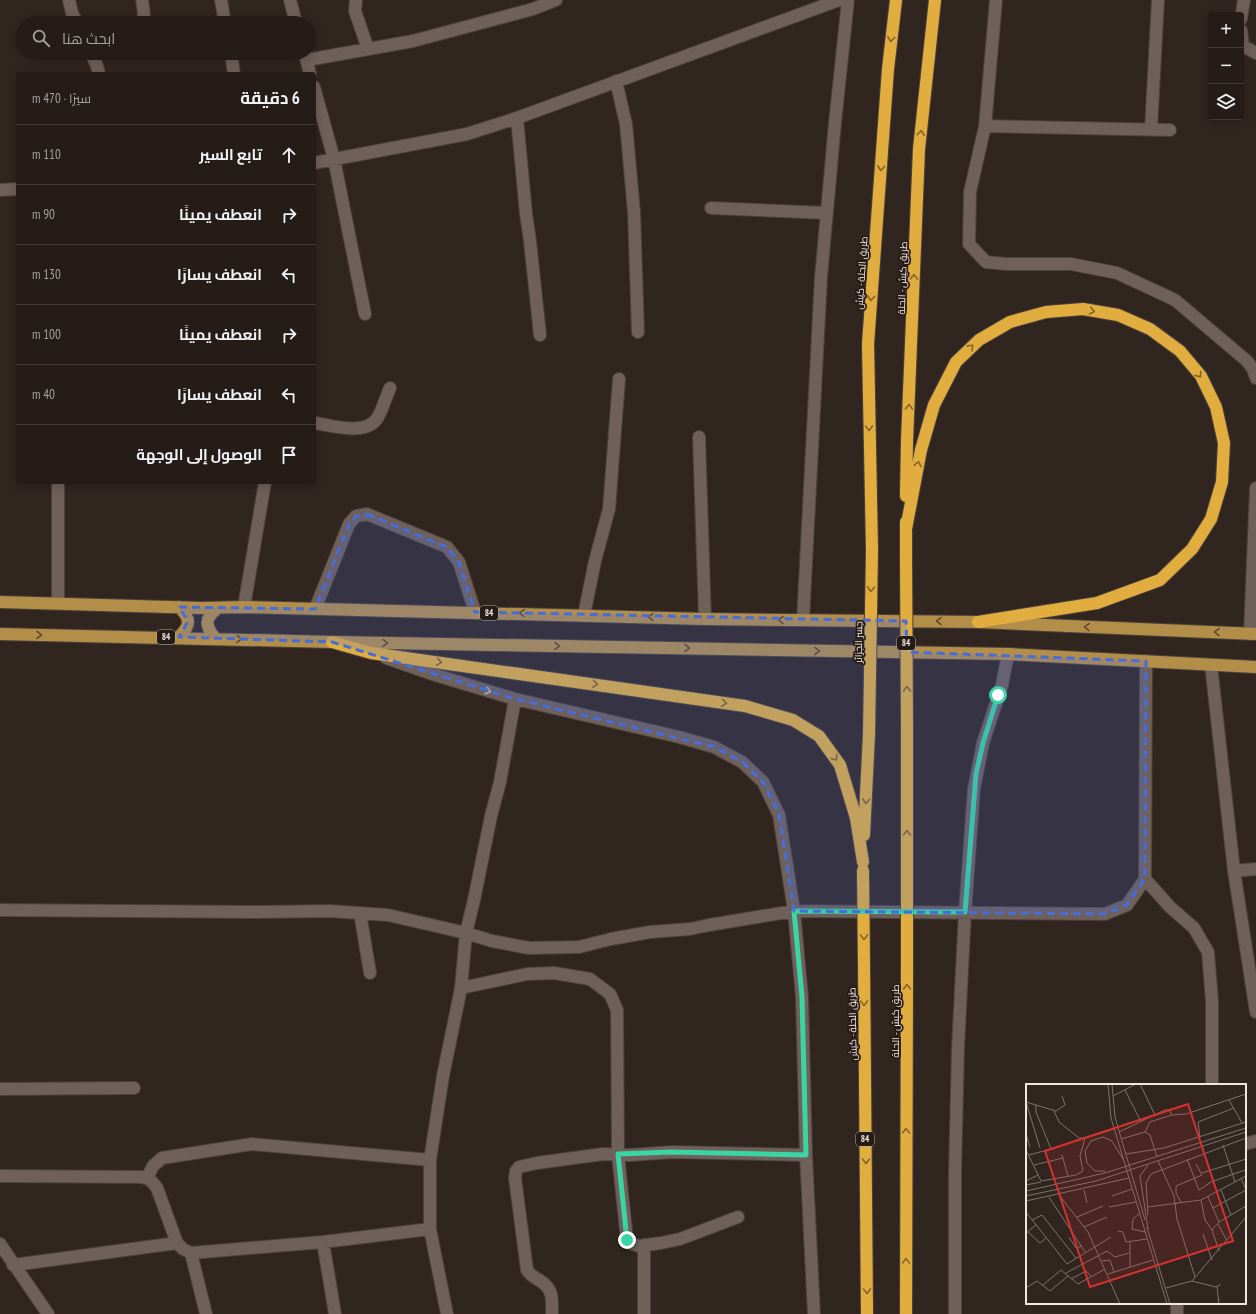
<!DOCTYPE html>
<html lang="ar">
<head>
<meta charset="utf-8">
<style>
  :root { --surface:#251c17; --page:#312924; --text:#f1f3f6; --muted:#a3a1a1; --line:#423a36 }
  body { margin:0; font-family:"PT Sans Narrow",Cairo,sans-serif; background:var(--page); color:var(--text); direction:rtl }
  .controls { position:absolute; right:12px; top:12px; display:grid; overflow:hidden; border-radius:4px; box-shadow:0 2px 10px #0003 }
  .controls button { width:36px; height:36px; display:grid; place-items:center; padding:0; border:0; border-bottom:1px solid var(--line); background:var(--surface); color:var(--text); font:20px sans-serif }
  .stop { position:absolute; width:12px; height:12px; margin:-9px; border:3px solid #3bd4a4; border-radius:50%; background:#fff }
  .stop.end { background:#3bd4a4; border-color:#fff; box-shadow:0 1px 4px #0008 }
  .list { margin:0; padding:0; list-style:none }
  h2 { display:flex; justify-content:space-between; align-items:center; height:52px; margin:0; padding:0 16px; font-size:17px }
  h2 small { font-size:13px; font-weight:400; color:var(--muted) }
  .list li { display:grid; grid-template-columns:26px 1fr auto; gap:12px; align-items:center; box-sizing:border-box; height:60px; padding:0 16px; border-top:1px solid var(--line) }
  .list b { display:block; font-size:15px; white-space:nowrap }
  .list em { font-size:13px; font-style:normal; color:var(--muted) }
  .icon { flex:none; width:22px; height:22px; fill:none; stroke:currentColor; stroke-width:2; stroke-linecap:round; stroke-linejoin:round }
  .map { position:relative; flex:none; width:1256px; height:1314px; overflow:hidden; direction:ltr }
  .search { position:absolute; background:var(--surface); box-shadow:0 2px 10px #0003; left:16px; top:16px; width:300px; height:44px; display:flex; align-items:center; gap:10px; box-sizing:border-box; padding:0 14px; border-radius:22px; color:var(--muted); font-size:15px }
  .panel { position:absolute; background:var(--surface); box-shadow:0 2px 10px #0003; left:16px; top:72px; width:300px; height:412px; border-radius:4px; direction:rtl }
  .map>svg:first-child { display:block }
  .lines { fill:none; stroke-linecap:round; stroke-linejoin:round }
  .street-casing { stroke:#4d423d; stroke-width:14 }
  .primary-casing { stroke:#4d423d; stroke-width:14 }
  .highway-casing { stroke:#4d423d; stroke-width:14 }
  .street { stroke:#6f6059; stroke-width:12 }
  .primary { stroke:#b38e49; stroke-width:12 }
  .highway { stroke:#e1ad3f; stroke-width:12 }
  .highway-bridge-casing { stroke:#4d423d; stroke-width:14; stroke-linecap:butt }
  .highway-bridge { stroke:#e1ad3f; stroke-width:12 }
  .oneway { stroke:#84642a }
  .oneway2 { stroke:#5f492a }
  .oneway3 { stroke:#b6aaa5 }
  .route { stroke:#3bd4a4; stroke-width:5 }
  .marked { fill:#476dda; fill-opacity:0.2; stroke:#476dda; stroke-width:3; stroke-dasharray:8 5; stroke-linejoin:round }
  .labels { text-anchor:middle; stroke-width:3.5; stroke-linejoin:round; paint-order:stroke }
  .shield { fill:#271b16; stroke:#b4aaa6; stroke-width:1 }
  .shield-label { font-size:9px; font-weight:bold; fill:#f0e7e3 }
  .street-label { font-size:10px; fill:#f0e7e3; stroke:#271b16 }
  .inset-road { fill:none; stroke:#7d736d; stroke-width:1 }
  .view { fill:#d73231; fill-opacity:0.15; stroke:#d73231; stroke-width:2 }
  .inset-edge { fill:none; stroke:#f0e7e3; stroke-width:2 }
</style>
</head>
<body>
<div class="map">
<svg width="1256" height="1314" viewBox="0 0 1256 1314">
  <rect width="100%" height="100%" fill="#31251f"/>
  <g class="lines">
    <g class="street-casing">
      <path id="street" d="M69,0L72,13L77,23
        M142,0L144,14L142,23
        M221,0L225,23
        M290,0L296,23
        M356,0L355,11L368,49
        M996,0L985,126L970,192L969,244L986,262L1006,264H1071L1117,273L1175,300L1247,361L1253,369L1256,378
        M1241,19L1244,0
        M1241,30L1243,46L1256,53
        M91,53L97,66L99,74
        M231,53L234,74
        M305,54L310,74
        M307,60L413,41L533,9L556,0
        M616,81L626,124L634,212L638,332
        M314,87L334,159L365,314
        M517,118L526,214L530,241L540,335
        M985,126L1170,130
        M1151,129L1158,0
        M314,163L467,134L517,118L839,0
        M0,190L18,189
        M711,208L827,213
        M314,423C332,425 367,437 378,417C383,408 386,397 390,388
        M699,437L705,619
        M58,603V482
        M244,607L265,482
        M315,609L349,524L356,516L367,514L447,547L459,562L475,612
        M584,615L595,561L609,509L619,379
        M803,620L821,277L835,123L848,0
        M1250,634L1256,488
        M386,658L432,674L515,699L679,737L714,747L742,762L763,782L779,815L794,911L802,997L806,1155L814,1314
        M1146,661L1145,879L1170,907L1194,928L1208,952L1212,1001V1085
        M1211,665L1234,871L1256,1012
        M1234,871L1256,869
        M0,910L257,912L329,911L388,915L466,933L492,941L529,948L579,947L611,939L650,932L690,929L709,925L794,911L1105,914L1127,905L1145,879
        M360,913L370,973
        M461,988L527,974L554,973L590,979L610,994L617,1010L618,1155L627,1240L632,1244L639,1246L661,1243L680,1239L738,1217
        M0,1089L134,1088
        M1245,1144L1256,1141
        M0,1176L141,1177C149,1178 152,1181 157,1188L177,1243L183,1249L191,1253L323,1242L430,1229
        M147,1178L153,1166L162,1158L252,1144L430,1160
        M323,1242L335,1314
        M0,1244L48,1314
        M191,1253L206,1314
        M13,1265L177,1243
        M447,1314L430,1229V1160L443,1076L461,988L466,933L474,900L491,816L500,782L515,699
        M552,1314C552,1299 554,1289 539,1280C534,1277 531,1276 527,1270L515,1178L516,1171L519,1167L537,1163L603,1154L630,1155L673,1152L806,1155
        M644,1314V1245
        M955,1314V1173L958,1047L965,912L974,789L983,743L1002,685L1008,654
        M1177,1314V1303"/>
    </g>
    <g class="primary-casing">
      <path id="primary" d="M0,602L202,608L244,607L705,619L978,622L1256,634
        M0,634L332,642L1008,654L1256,667
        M179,637C191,625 191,619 179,607
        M215,638C205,626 204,618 218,608"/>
    </g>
    <g class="highway-casing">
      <path id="highway" d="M906,496L907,441L919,149L935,0
        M906,529L921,450L934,405L956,362L979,340L1010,322L1046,312L1083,309L1118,315L1150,329L1180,351L1201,376L1216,407L1224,443L1222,482L1211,519L1192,549L1160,580L1097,603L978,622
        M872,550L868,344L888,69L896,0
        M906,558V522
        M332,642L371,653L745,706L793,720L819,736L840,765L856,818L863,862
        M864,835L869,734
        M907,872V728
        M864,964L867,1314
        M906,1314L907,965"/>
    </g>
    <use href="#street" class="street"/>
    <use href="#primary" class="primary"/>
    <use href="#highway" class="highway"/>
    <g class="highway-bridge-casing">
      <path id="highway-bridge" d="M906,558L907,728
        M869,734L872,550
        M863,870L864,964
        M907,965V872"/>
    </g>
    <use href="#highway-bridge" class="highway-bridge"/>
  </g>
  <defs><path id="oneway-chevron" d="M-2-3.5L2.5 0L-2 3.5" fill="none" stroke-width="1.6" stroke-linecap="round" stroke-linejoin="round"/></defs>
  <g class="oneway">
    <use href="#oneway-chevron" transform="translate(891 39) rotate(97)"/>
    <use href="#oneway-chevron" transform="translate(921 133) rotate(-84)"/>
    <use href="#oneway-chevron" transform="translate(881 168) rotate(94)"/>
    <use href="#oneway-chevron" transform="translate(914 277) rotate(-88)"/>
    <use href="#oneway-chevron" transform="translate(871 298) rotate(94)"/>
    <use href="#oneway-chevron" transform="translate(1092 311) rotate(10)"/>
    <use href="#oneway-chevron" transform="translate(971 347) rotate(-44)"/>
    <use href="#oneway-chevron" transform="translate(1199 375) rotate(55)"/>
    <use href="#oneway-chevron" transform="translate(909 407) rotate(-88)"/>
    <use href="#oneway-chevron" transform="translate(869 428) rotate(89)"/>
    <use href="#oneway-chevron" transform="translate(918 464) rotate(-79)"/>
    <use href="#oneway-chevron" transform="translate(871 589) rotate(91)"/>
    <use href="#oneway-chevron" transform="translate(439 662) rotate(8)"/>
    <use href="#oneway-chevron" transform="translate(595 684) rotate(8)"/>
    <use href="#oneway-chevron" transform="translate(907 689) rotate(-91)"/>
    <use href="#oneway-chevron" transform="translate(724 703) rotate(8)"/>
    <use href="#oneway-chevron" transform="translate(835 758) rotate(54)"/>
    <use href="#oneway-chevron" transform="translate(866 801) rotate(93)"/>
    <use href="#oneway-chevron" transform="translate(907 833) rotate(-90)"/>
    <use href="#oneway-chevron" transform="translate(864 937) rotate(90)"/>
    <use href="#oneway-chevron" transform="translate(907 987) rotate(-90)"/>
    <use href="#oneway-chevron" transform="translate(864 1003) rotate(89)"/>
    <use href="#oneway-chevron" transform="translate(906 1131) rotate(-90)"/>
    <use href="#oneway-chevron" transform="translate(866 1161) rotate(89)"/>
    <use href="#oneway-chevron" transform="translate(906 1261) rotate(-90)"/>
    <use href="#oneway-chevron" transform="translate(867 1291) rotate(89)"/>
  </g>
  <g class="oneway2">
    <use href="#oneway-chevron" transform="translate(522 613) rotate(-179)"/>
    <use href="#oneway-chevron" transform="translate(651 617) rotate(-178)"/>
    <use href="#oneway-chevron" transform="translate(781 620) rotate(-179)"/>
    <use href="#oneway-chevron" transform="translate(939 621) rotate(-179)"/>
    <use href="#oneway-chevron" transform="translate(1087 627) rotate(-178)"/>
    <use href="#oneway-chevron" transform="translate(1217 632) rotate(-178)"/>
    <use href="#oneway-chevron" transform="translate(39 635) rotate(1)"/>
    <use href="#oneway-chevron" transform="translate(239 639) rotate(2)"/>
    <use href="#oneway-chevron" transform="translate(385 643) rotate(1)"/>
    <use href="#oneway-chevron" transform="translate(557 646) rotate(1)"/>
    <use href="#oneway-chevron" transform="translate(687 648) rotate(1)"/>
    <use href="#oneway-chevron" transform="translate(817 651) rotate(1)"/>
  </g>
  <use class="oneway3" href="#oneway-chevron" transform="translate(488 691) rotate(17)"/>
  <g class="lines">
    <path class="route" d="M627,1240L618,1154L672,1152L806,1155L802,997L794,911L965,912L976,774L983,743L998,695"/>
  </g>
  <path class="marked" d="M367,514L447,547L459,562L475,612L906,621L907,652L1146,661L1145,879L1127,905L1105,914L794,911L779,815L763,782L742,762L714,747L515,699L332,642L179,637L188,621L179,607L315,609L349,524L356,516Z"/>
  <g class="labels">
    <g class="shield">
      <rect x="480" y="606" width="18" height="14" rx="3"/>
      <rect x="157" y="630" width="18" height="14" rx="3"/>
      <rect x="897" y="636" width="18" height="14" rx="3"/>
      <rect x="856" y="1132" width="18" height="14" rx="3"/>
    </g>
    <g class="shield-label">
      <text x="489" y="616">84</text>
      <text x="166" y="640">84</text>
      <text x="906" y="646">84</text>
      <text x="865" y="1142">84</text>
    </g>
    <g class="street-label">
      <text transform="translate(861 273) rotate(-86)" y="4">طريق الحلة - كيش</text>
      <text transform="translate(902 278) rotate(-88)" y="4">طريق كيش - الحلة</text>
      <text transform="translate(858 642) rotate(-89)" y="4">جسر الجزائر</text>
      <text transform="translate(895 1021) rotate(-90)" y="4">طريق كيش - الحلة</text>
      <text transform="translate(852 1024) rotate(-91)" y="4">طريق الحلة - كيش</text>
    </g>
  </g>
  <g transform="translate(1026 1084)">
    <rect width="220" height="220" fill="#31251f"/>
    <path class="inset-road" d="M82,0L85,34L141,220M86,0L89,33L119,136M114,0L129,31M99,6L115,38M87,12L110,0M203,16L216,39M0,18L30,27L39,21L36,12M0,18L14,64M28,27L33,38L53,54H59M93,48L139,26H143L146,31M119,48L124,51L131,73M0,50L4,63M174,53L172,38L208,24M95,55L119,48L124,38L130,36L146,31L160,30L220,10M197,61L209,98M0,66L15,97L50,91L57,87L54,72L59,54L88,45M100,70L138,64L220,38M3,71L25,65L10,28V21M36,71L42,92M161,75L173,106L185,98L219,86M132,77L148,112L151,135L169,193M8,81L37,74M79,87H69L61,79L59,67L65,57L77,53L86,57L97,75M176,89L220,75M215,94L220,106M0,97L12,91M0,101L15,98M58,106L61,119M195,106L205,131M0,107L79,89L220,44M33,111L62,148L94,220M0,112L70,97L220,48M86,112L106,105M23,113L59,168M182,113L193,138L186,146L193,167M175,116L179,136L186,146M0,117L103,94M155,118L150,109V102L176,91L170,80M83,123L110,118M122,123L175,116L220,92M187,124L220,106M0,128L41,180L85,153M113,130L107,135L106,145L119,148M122,131L120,99L125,90L220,54M51,133L77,122M6,136L16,131L50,174M193,138L220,122M192,140L201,157M58,143L81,133M121,143L144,220M122,145L114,92L122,81M92,147L97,148L100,158L121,155M2,148L14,159L20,154M0,149L10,141M177,150L186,176M43,153L50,164L56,162M104,158V183M76,177L84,176L88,188M40,189L81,167L89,173L103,169M82,190L127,176M45,195L60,187L65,192M166,197L220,133M17,201L35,186L52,200L79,185M191,203L193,220M0,204L11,197L24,207L42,192M140,204L166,197L190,203L195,200"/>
    <path class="view" d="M162,20L207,157L64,203L19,67Z"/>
    <rect width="220" height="220" class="inset-edge"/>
  </g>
</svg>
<div class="controls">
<button>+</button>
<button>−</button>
<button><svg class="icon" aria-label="layers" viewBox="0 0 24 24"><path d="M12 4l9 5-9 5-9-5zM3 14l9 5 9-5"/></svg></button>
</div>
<div class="stop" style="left:998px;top:695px"></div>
<div class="stop end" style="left:627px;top:1240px"></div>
<div class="search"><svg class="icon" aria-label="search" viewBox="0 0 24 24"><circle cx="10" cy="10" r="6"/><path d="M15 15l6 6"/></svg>ابحث هنا</div>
<section class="panel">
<h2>6 دقيقة<small>سيرًا · 470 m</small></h2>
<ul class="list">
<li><svg class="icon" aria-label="ahead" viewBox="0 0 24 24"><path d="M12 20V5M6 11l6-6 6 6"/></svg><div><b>تابع السير</b></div><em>110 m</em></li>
<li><svg class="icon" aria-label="right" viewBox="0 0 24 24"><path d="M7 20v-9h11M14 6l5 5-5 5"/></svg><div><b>انعطف يمينًا</b></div><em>90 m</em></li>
<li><svg class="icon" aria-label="left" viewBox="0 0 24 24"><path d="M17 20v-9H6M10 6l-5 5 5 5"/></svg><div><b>انعطف يسارًا</b></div><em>130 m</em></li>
<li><svg class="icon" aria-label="right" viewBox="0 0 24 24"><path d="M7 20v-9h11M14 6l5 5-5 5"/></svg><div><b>انعطف يمينًا</b></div><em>100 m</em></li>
<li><svg class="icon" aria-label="left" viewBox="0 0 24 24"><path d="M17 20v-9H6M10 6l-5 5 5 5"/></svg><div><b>انعطف يسارًا</b></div><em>40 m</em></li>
<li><svg class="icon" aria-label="arrive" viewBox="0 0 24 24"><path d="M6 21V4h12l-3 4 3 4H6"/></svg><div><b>الوصول إلى الوجهة</b></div></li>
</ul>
</section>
</div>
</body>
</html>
